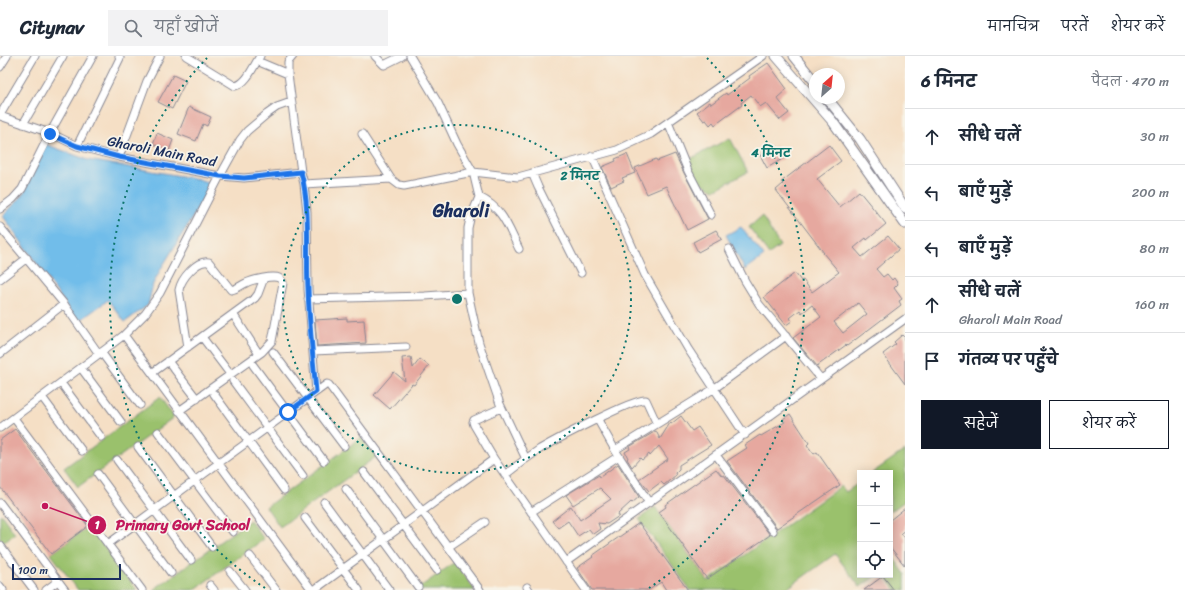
<!DOCTYPE html>
<html lang="hi">
<head>
<meta charset="utf-8">
<style>
  :root { --surface:#fff; --page:#f2f2f3; --text:#1f2937; --muted:#747a83; --line:#e0e1e3; --accent:#111827 }
  body { margin:0; font-family:Sriracha,"Playpen Sans Deva",sans-serif; background:var(--page); color:var(--text) }
  .controls { position:absolute; right:12px; bottom:12px; display:grid; overflow:hidden; border-radius:0px; box-shadow:0 2px 10px #0003 }
  .controls button { width:36px; height:36px; display:grid; place-items:center; padding:0; border:0; border-bottom:1px solid var(--line); background:var(--surface); color:var(--text); font:20px sans-serif }
  .compass { position:absolute; left:809px; top:12px; width:36px; height:36px; border-radius:50%; background:var(--surface); box-shadow:0 2px 10px #0003; rotate:27deg }
  .scale { position:absolute; left:12px; bottom:10px; width:109px; box-sizing:border-box; padding-left:4px; border:2px solid #1b2f5e; border-top:0; font-size:11px; line-height:14px; white-space:nowrap; color:#1b2f5e; -webkit-text-stroke:3px #f7f3e8; paint-order:stroke }
  .stop { position:absolute; width:12px; height:12px; margin:-9px; border:3px solid #1a73e8; border-radius:50%; background:#fff }
  .stop.end { background:#1a73e8; border-color:#fff; box-shadow:0 1px 4px #0008 }
  .list { margin:0; padding:0; list-style:none }
  h2 { display:flex; justify-content:space-between; align-items:center; height:52px; margin:0; padding:0 16px; font-size:17px }
  h2 small { font-size:13px; font-weight:400; color:var(--muted) }
  .list li { display:grid; grid-template-columns:26px 1fr auto; gap:12px; align-items:center; box-sizing:border-box; height:56px; padding:0 16px; border-top:1px solid var(--line) }
  .list b { display:block; font-size:15px; white-space:nowrap }
  .list p { margin:0; font-size:13px; white-space:nowrap; color:var(--muted) }
  .list em { font-size:13px; font-style:normal; color:var(--muted) }
  .actions { display:flex; gap:8px; padding:12px 16px }
  .actions a { flex:1; padding:9px 0; border:1px solid var(--accent); border-radius:0px; text-align:center; font-size:14px; color:var(--accent) }
  .actions .main { background:var(--accent); color:#fff }
  .icon { flex:none; width:22px; height:22px; fill:none; stroke:currentColor; stroke-width:2; stroke-linecap:round; stroke-linejoin:round }
  .map { position:relative; flex:none; width:905px; height:534px; overflow:hidden }
  header { display:flex; align-items:center; gap:24px; box-sizing:border-box; height:56px; padding:0 20px; background:var(--surface); border-bottom:1px solid var(--line) }
  header strong { font-size:19px }
  nav { display:flex; gap:22px; margin-inline-start:auto; font-size:14px }
  .search { width:280px; height:36px; background:var(--page); display:flex; align-items:center; gap:10px; box-sizing:border-box; padding:0 14px; border-radius:0px; color:var(--muted); font-size:15px }
  main { display:flex }
  aside { flex:1; background:var(--surface) }
  .map>svg:first-child { display:block }
  .green { fill:#9ac16c; stroke:#5a7865 }
  .water { fill:#71bdea; stroke:#4676a4 }
  .building { fill:#e6a89f; fill-rule:evenodd }
  .lines { fill:none; stroke-linecap:round; stroke-linejoin:round }
  .minor-casing { stroke:#888792; stroke-width:9 }
  .tertiary-casing { stroke:#888792; stroke-width:11 }
  .minor { stroke:#fff; stroke-width:7 }
  .tertiary { stroke:#fff; stroke-width:9 }
  .route { stroke:#1a73e8; stroke-width:5 }
  .ring { fill:none; stroke:#0f766e; stroke-width:2; stroke-dasharray:2 4 }
  .labels { text-anchor:middle; stroke-width:3.5; stroke-linejoin:round; paint-order:stroke }
  .street-label { font-size:14px; fill:#1b2f5e; stroke:#f7f3e8 }
  .district-label { font-size:18px; font-weight:bold; fill:#1b2f5e; stroke:#f7f3e8 }
  .centre { fill:#0f766e; stroke:#f7f3e8; stroke-width:2 }
  .ring-label { font-size:12px; text-anchor:middle; font-weight:bold; fill:#0f766e; stroke:#f7f3e8; stroke-width:3.5; stroke-linejoin:round; paint-order:stroke }
  .leader { fill:none; stroke:#c2185b; stroke-width:1.5 }
  .callout-dot { fill:#c2185b; stroke:#f7f3e8; stroke-width:1.5 }
  .mark-label { font-size:12px; text-anchor:middle; font-weight:bold; fill:#fff }
  .callout-label { font-size:15px; text-anchor:middle; font-weight:bold; fill:#c2185b; stroke:#f7f3e8; stroke-width:3.5; stroke-linejoin:round; paint-order:stroke }
</style>
</head>
<body>
<header>
<strong>Citynav</strong>
<div class="search"><svg class="icon" aria-label="search" viewBox="0 0 24 24"><circle cx="10" cy="10" r="6"/><path d="M15 15l6 6"/></svg>यहाँ खोजें</div>
<nav><a>मानचित्र</a><a>परतें</a><a>शेयर करें</a></nav>
</header>
<main>
<div class="map">
<svg width="905" height="534" viewBox="0 0 905 534">
  <rect width="100%" height="100%" fill="#f7f3e8"/>
  <filter id="ink" filterUnits="userSpaceOnUse"><feTurbulence type="fractalNoise" baseFrequency=".025" numOctaves="2"/><feDisplacementMap in="SourceGraphic" scale="8" xChannelSelector="R" yChannelSelector="G"/><feConvolveMatrix kernelMatrix="1 2 1 2 8 2 1 2 1" color-interpolation-filters="sRGB"/></filter>
  <filter id="wash" filterUnits="userSpaceOnUse"><feTurbulence type="fractalNoise" baseFrequency=".012" numOctaves="4" result="noise"/><feDisplacementMap in="SourceGraphic" scale="16" xChannelSelector="R" yChannelSelector="G"/><feGaussianBlur stdDeviation="0.9" result="paint"/><feColorMatrix in="noise" values="0 0 0 0 0 0 0 0 0 0 0 0 0 0 0 0 0 1.4 0 .05"/><feComposite in="paint" operator="in"/></filter>
  <g filter="url(#wash)">
    <rect width="100%" height="100%" fill="#f5dfc5"/>
    <path class="green" d="M730,82L748,116L714,134L698,125L688,104Z
      M762,160L780,190L769,198L749,171Z
      M160,341L174,361L78,431L64,412Z
      M362,381L377,400L280,471L266,451Z
      M905,394V445L890,456V417H872Z
      M860,426V519H877L860,531L835,498L785,534H690L639,463L655,451L708,525L841,430L846,436Z
      M1,458L15,478L0,488V459Z
      M250,464L264,483L194,534H153Z
      M89,470L137,534H78L51,498Z
      M890,497L905,518V534H896L885,519H890Z
      M455,506L475,534H416Z"/>
    <path class="water" d="M45,88L88,104L198,123L213,128L162,211L153,228L148,249L125,266L108,244L78,266L3,160L23,139Z
      M741,171L764,200L745,214L726,179Z"/>
    <g id="blocks">
      <path class="building" d="M768,7L787,33L777,42L789,57L780,64L766,47L760,51L751,39L741,47L742,49L715,69L713,66L710,69L706,64L704,65L697,56L710,46L711,48L726,37L727,39L750,22L749,20Z
        M173,19L186,25L172,53L158,46Z
        M189,51L211,61L207,70L203,68L196,85L178,78Z
        M157,77L173,84L169,95L153,88Z
        M829,89L841,105L817,123L840,151L859,135L886,168L867,184L866,182L854,192L862,201L888,180L899,193L876,213L883,221L887,218L892,224L894,222L898,228L894,232L902,243L899,245L901,249L847,290L846,289L817,310L793,282L821,261L812,249L802,257L800,254L790,262L792,265L786,269L764,241L795,217L801,225L803,224L812,236L839,216L823,197H824L776,134L783,128L781,126ZM858,247L867,258L843,277L834,266Z
        M776,90L784,102L767,112L760,99Z
        M627,98L635,117L622,122L624,125L611,131L602,111L616,105L615,103Z
        M675,98L684,117L708,163L687,174L666,130L647,138L635,112L656,103L657,105Z
        M716,174L722,183L698,196L693,186Z
        M347,262V265L364,264L366,287L317,290L315,264Z
        M902,279L905,282V328L883,298L896,288L894,286Z
        M411,301L413,312L420,303L429,310L414,329L412,328L390,353L374,339L394,316L405,325L402,302Z
        M790,358L809,387L807,389L814,398L817,396L840,429L777,472L727,405L747,392L745,389L760,379L761,380L785,366L783,363Z
        M681,360L692,375L698,371L711,389L679,409V413L675,417L676,419L664,429L661,426L649,435L639,423L668,403L659,390L650,400L649,398L642,404L640,402L632,411L627,403L628,402L625,396L630,393L629,391L656,375L660,383L670,367L671,368Z
        M15,373L88,470L51,498L0,431V384Z
        M618,408L639,441L632,447L631,446L618,458L619,460L607,468L598,467L600,473L593,478L589,473L578,480L568,465L558,472L552,465L571,450L580,464L611,443L600,432L573,449L566,439L599,419L600,421Z
        M716,413L722,420L724,419L770,479L707,523L659,456L666,451L665,449Z
        M905,452V474L901,477L905,482V510L890,491V464Z
        M639,467L666,504L688,534H666L661,526L649,534H592L577,512L593,501L592,500Z
        M883,520L894,534H864Z"/>
    </g>
  </g>
  <g filter="url(#ink)">
    <use href="#blocks" fill-opacity="0" stroke="#888792" stroke-width="1"/>
    <g class="lines">
      <g class="minor-casing">
        <path id="minor" d="M186,0L235,30C247,28 254,9 260,0
          M293,0L288,6V18L301,116
          M375,0L384,9L402,0
          M410,0L438,47L457,88L473,116L479,141L470,163L468,172V237
          M257,5L288,18
          M0,11L7,0
          M0,59L35,0
          M0,60L50,77L77,90L119,101L220,120L244,122L301,116L304,128L391,123L399,129L404,130L473,116L518,121L617,94L651,78L763,0
          M668,66L688,115L711,159
          M23,68L63,0
          M362,78L391,123
          M77,90L120,2L119,0
          M592,100L645,219L688,293L745,379
          M119,101L147,25L160,0
          M532,117L538,131L581,217
          M304,128L307,156L308,233L316,336
          M479,141C503,152 508,171 519,193
          M0,153L13,143L22,133L50,77L93,0
          M0,171L64,248L99,298
          M729,193L745,225L759,248L821,323
          M0,223L27,202
          M308,243L425,240L468,237L479,287L500,348L526,403
          M233,258L259,298
          M124,279L312,534
          M202,281L230,318
          M313,295L406,291
          M101,296L140,349
          M273,296L344,390
          M0,298L64,248
          M168,305L197,343
          M253,309L324,405
          M81,312L121,366
          M152,317L255,242L258,238L264,222
          M233,325L303,420
          M61,327L101,381
          M214,338L284,434
          M42,341L82,395
          M501,352L474,364L473,366L474,369L494,403L586,534
          M179,355L262,296L272,285L283,227C281,224 281,223 279,222C273,219 252,224 246,227C241,229 237,233 231,234L209,206C197,203 181,223 179,234L188,291
          M14,362L142,534
          M598,364L615,394L649,447
          M0,372L99,298L124,279L145,258L160,237L220,120L240,84L247,75L267,58L277,51L291,46
          M158,376L233,476
          M138,391L212,491
          M615,394L715,332L786,280
          M716,399L773,475
          M117,404L191,504
          M364,416L437,514
          M98,418L171,517
          M505,419C516,410 528,401 540,393C554,385 636,341 646,344L657,368
          M346,433L418,531
          M324,446L389,534
          M0,447L65,534
          M531,456L619,400
          M305,462L359,534
          M108,488L327,328L329,329L480,534
          M0,489L34,534
          M448,491L485,466
          M250,500L276,534
          M566,506L905,263
          M230,515L245,534
          M210,529L214,534
          M0,530L3,534
          M527,531L529,534
          M46,534L58,525
          M314,534L494,403"/>
      </g>
      <g class="tertiary-casing">
        <path id="tertiary" d="M776,0L833,66L905,168
          M794,0L815,26
          M827,42L860,83L905,152"/>
      </g>
      <use href="#minor" class="minor"/>
      <use href="#tertiary" class="tertiary"/>
    </g>
  </g>
  <g class="lines" filter="url(#ink)">
    <path class="route" d="M50,78L77,90L119,101L220,120L244,122L301,116C311,154 306,194 308,232C309,267 313,301 316,336L288,356"/>
  </g>
  <g class="ring">
    <circle cx="457" cy="243" r="174"/>
    <path d="M265 532A347 347 0 0 1 207 2M707 2A347 347 0 0 1 649 532"/>
  </g>
  <g class="labels">
    <g class="street-label">
      <text transform="translate(162 95) rotate(11)" y="5">Gharoli Main Road</text>
    </g>
    <g class="district-label">
      <text x="461" y="161">Gharoli</text>
    </g>
  </g>
  <circle cx="457" cy="243" r="6" class="centre"/>
  <g class="ring-label">
    <text x="771" y="101">4 मिनट</text>
    <text x="580" y="124">2 मिनट</text>
  </g>
  <path class="leader" d="M45 450L97 469"/>
  <g class="callout-dot">
    <circle cx="45" cy="450" r="4"/>
    <circle cx="97" cy="469" r="10"/>
  </g>
  <g class="mark-label">
    <text x="97" y="473">1</text>
  </g>
  <g class="callout-label">
    <text x="183" y="474">Primary Govt School</text>
  </g>
</svg>
<div class="controls">
<button>+</button>
<button>−</button>
<button><svg class="icon" aria-label="locate" viewBox="0 0 24 24"><circle cx="12" cy="12" r="6"/><path d="M12 2v4M12 18v4M2 12h4M18 12h4"/></svg></button>
</div>
<svg class="compass" viewBox="-18 -18 36 36"><path d="M0-13l5 13h-10z" fill="#e53935"/><path d="M0 13l5-13h-10z" fill="#747a83"/></svg>
<div class="scale">100 m</div>
<div class="stop" style="left:288px;top:356px"></div>
<div class="stop end" style="left:50px;top:78px"></div>
</div>
<aside>
<h2>6 मिनट<small>पैदल · 470 m</small></h2>
<ul class="list">
<li><svg class="icon" aria-label="ahead" viewBox="0 0 24 24"><path d="M12 20V5M6 11l6-6 6 6"/></svg><div><b>सीधे चलें</b></div><em>30 m</em></li>
<li><svg class="icon" aria-label="left" viewBox="0 0 24 24"><path d="M17 20v-9H6M10 6l-5 5 5 5"/></svg><div><b>बाएँ मुड़ें</b></div><em>200 m</em></li>
<li><svg class="icon" aria-label="left" viewBox="0 0 24 24"><path d="M17 20v-9H6M10 6l-5 5 5 5"/></svg><div><b>बाएँ मुड़ें</b></div><em>80 m</em></li>
<li><svg class="icon" aria-label="ahead" viewBox="0 0 24 24"><path d="M12 20V5M6 11l6-6 6 6"/></svg><div><b>सीधे चलें</b><p>Gharoli Main Road</p></div><em>160 m</em></li>
<li><svg class="icon" aria-label="arrive" viewBox="0 0 24 24"><path d="M6 21V4h12l-3 4 3 4H6"/></svg><div><b>गंतव्य पर पहुँचे</b></div></li>
</ul>
<div class="actions"><a class="main">सहेजें</a><a>शेयर करें</a></div>
</aside>
</main>
</body>
</html>
